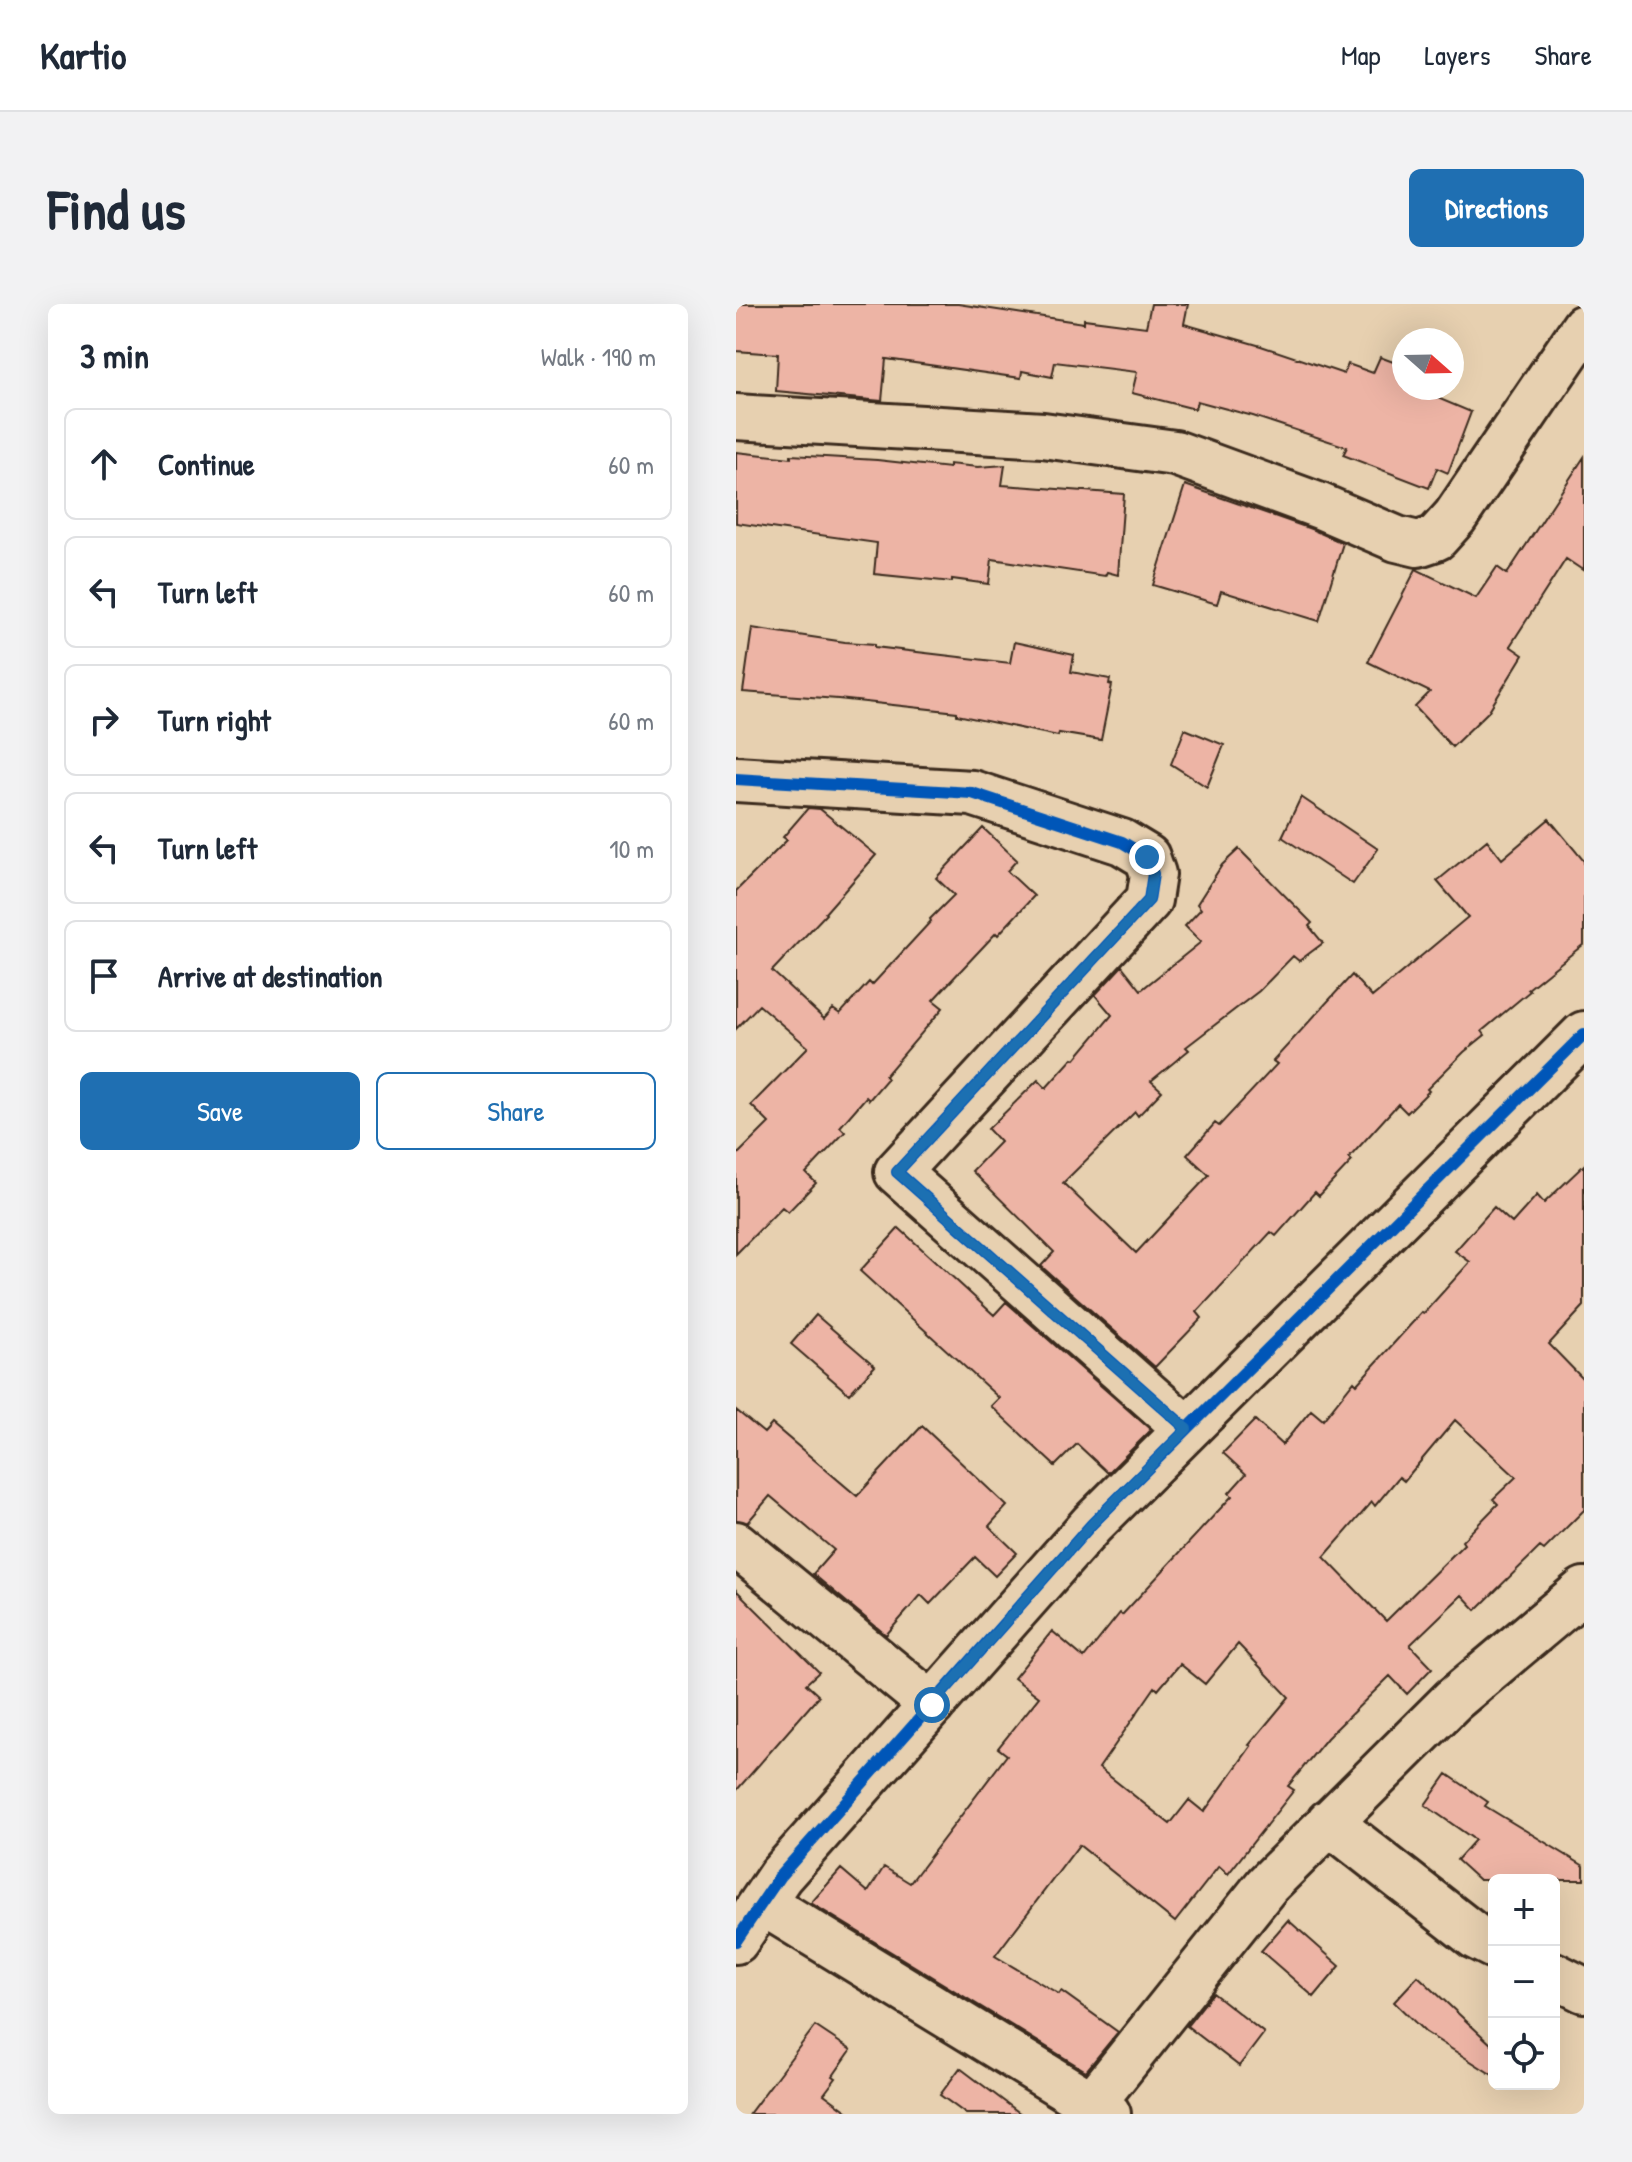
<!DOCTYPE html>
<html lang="en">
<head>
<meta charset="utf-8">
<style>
  :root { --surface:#fff; --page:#f2f2f3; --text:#1f2937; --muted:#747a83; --line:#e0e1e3; --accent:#1f6fb2 }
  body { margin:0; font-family:"Patrick Hand",sans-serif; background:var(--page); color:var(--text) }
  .controls { position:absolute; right:24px; bottom:24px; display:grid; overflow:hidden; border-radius:12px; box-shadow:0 8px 32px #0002 }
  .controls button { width:72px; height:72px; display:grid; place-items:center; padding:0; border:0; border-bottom:2px solid var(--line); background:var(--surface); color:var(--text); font:40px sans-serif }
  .compass { position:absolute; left:656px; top:24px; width:72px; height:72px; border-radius:50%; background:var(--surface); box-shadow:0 8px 32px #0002; rotate:110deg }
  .stop { position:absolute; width:24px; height:24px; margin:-18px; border:6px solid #1f6fb2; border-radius:50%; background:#fff }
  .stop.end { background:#1f6fb2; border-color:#fff; box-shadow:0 2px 8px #0008 }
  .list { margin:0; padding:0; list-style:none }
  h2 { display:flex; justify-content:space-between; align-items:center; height:104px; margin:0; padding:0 32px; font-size:34px }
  h2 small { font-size:26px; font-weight:400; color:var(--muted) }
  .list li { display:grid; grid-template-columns:52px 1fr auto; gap:24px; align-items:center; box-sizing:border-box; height:112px; margin:0 16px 16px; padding:0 16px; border:2px solid var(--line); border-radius:12px }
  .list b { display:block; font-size:30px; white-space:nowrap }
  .list em { font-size:26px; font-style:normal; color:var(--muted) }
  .actions { display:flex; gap:16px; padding:24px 32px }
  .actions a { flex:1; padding:18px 0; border:2px solid var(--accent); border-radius:12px; text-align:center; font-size:28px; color:var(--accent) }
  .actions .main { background:var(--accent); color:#fff }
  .icon { flex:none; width:44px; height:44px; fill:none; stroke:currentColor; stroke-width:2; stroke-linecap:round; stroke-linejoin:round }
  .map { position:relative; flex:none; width:848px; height:1810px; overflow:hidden; border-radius:12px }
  header { display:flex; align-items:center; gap:48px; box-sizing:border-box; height:112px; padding:0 40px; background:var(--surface); border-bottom:2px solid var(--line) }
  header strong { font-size:38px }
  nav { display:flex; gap:44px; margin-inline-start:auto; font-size:28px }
  .intro { display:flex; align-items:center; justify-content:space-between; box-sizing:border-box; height:192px; padding:0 48px }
  h1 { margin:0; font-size:56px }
  .button { padding:20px 36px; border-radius:12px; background:var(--accent); color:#fff; font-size:28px; font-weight:700 }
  main { display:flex; gap:48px; padding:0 48px }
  aside { flex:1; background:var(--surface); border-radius:12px; box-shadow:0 8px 32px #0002 }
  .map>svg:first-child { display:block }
  .building { fill:#edb4a5; stroke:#3b2a1e; stroke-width:2; fill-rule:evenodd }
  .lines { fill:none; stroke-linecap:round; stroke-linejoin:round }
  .minor-casing { stroke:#3b2a1e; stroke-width:50 }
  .minor { stroke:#e7d0b0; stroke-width:44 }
  .cycleway-casing { stroke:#e7d0b0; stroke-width:17 }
  .cycleway { stroke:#0057b8; stroke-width:12 }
  .route { stroke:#1f6fb2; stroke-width:10 }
</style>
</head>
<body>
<header>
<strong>Kartio</strong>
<nav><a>Map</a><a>Layers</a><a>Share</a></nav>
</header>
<div class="intro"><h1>Find us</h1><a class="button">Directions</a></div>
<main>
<aside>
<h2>3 min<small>Walk · 190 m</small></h2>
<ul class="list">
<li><svg class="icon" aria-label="ahead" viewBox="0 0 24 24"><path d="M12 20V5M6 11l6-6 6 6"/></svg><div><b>Continue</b></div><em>60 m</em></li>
<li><svg class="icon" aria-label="left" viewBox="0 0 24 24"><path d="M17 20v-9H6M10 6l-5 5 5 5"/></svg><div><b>Turn left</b></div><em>60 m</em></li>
<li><svg class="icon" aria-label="right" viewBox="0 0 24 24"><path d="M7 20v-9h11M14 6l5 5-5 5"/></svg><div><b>Turn right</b></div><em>60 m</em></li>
<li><svg class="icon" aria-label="left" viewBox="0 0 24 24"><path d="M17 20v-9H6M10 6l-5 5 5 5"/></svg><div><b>Turn left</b></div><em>10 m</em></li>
<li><svg class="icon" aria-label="arrive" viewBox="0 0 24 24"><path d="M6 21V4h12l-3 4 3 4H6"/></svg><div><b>Arrive at destination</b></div></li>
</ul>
<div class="actions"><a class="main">Save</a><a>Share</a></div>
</aside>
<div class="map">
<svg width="848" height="1810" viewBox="0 0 848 1810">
  <rect width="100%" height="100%" fill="#e7d0b0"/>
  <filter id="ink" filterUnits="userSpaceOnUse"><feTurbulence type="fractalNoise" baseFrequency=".0125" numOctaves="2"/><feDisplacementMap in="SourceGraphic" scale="16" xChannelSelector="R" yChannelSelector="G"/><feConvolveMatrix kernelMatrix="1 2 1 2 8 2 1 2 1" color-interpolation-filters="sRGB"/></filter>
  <g filter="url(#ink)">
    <path class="building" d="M0,0H222L348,19V15L410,23L415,0H452L448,20L525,42L608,70L612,60L637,69L644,53L668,62V84H702L699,93L735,108L712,169L701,164L693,184L607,151L611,143L517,112L461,97L459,105L396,89L401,68L319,58L316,73L286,67L285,74L150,55L146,97L40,87L42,50L0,47Z
      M0,148L55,154V151L141,156L213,164V160L242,163L269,161L266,181L388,190L382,271L371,268L369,272L256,255L253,280L216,275V278L138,270L141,239L0,219Z
      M848,153V267L830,255L774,342L787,351L752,408L716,443L679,403L694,388L632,358L680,265L740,294L761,263L771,270Z
      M449,181L575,225L607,239L583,317L485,287L481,300L417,281Z
      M16,324L109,338L139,340V343L274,359L278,338L338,351L335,368L374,375L373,380L376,381L365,436L323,429L322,432L221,411V408L102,395L7,388Z
      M449,425L488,441L471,483L435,460Z
      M565,493L642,545L617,580L546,533Z
      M72,504L84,505L140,551L89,609L90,610L36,667L88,715L97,705L104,710L133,678L136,681L195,617L194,615L218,591L200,574L247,524L281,556L271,567L298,592L262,631L260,629L197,696L207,704L149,772L151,775L133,796L130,793L104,823L109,828L70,869L80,879L52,908L46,903L0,950V852L33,819L15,801L72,743L23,701L0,725V587L51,536L47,533Z
      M813,515L848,557V640L792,685L794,687L746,727L749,731L728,748L691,785L693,787L671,809L662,800L613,854L616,857L583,892L579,888L540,932L535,928L461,1008L466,1014L419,1063L305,962L318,948L236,867L264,838L252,825L302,776L310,784L337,754L339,755L376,711L359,691L386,662L405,686L465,638L449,622L465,605L461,600L486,561L503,545L576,619L573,622L587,639L563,657L557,652L523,687L450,743L453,746L415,777L426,787L402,812L399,808L327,879L400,949L473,871L451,851L479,819L483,822L541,760L537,757L616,671L636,693L732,613L701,577L751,536L766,555Z
      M848,861V1002L813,1040L848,1076V1206L808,1246L804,1243L740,1306L726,1291L674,1341L696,1364L671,1390L654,1372L591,1434L552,1482L558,1486L492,1570L483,1562L439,1618L343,1541L259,1652L323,1690L325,1687L382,1728L350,1767L75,1599L105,1565L132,1588L148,1563L174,1579L271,1451L262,1444L303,1393L278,1374L316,1327L348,1354L384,1309L386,1311L496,1192L493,1189L510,1170L487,1149L519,1116L546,1141L575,1106L587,1116L618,1077L621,1080L686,1008L688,1009L734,958L719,947L758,903L776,919L801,891L808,899ZM719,1116L780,1173L757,1195L762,1200L726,1237L728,1240L650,1317L588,1253L636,1198L639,1202L663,1173L668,1177ZM502,1340L553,1393L513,1441L515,1442L468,1508L453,1496L434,1520L363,1464L419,1383L422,1386L444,1360L469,1380Z
      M163,924L258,1011L270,998L415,1126L372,1169L341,1140L319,1162L255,1102L263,1094L124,967Z
      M80,1011L139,1062L113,1090L55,1040Z
      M0,1106L28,1129L36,1120L121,1192L186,1122L271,1202L253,1222L281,1249L259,1272L239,1253L194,1300L185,1291L150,1331L77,1270L98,1246L34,1192L11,1219L0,1216Z
      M0,1286L83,1368L70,1380L83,1392L0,1487Z
      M711,1470L752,1498L749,1502L848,1562V1576H743L721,1556L739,1536L689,1501Z
      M552,1616L604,1662L578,1693L525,1647Z
      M682,1672L758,1743V1772L689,1728L658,1698Z
      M477,1689L528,1729L503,1762L451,1722Z
      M79,1722L115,1746L97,1772L100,1774L88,1790L115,1810H13Z
      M224,1764L285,1810H230L204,1791Z"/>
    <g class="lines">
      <g class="minor-casing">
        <path id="minor" d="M0,113L307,131L439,149L584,202L661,235L682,240L700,234L719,213L848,23
          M0,475L236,489L386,538L411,553L417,570L413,596L161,868L451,1125
          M0,1240L196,1401
          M593,1518L740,1633L758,1642
          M27,1599L372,1810
          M0,1637L44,1572L356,1220L848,730
          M818,1671L848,1686
          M348,1810L531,1581L717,1396L848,1286"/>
      </g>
      <use href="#minor" class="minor"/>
      <g class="cycleway-casing">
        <path id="cycleway" d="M0,475L236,489L386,538L411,553L417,570L413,596L161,868L451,1125
          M0,1637L44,1572L356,1220L848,730"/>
      </g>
      <use href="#cycleway" class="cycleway"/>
    </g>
  </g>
  <g class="lines" filter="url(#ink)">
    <path class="route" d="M196,1401L356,1220L451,1125L161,868L413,596L417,570L411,553"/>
  </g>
</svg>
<div class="controls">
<button>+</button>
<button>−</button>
<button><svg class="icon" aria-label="locate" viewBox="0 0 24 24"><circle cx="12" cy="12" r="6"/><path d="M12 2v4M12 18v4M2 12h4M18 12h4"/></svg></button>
</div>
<svg class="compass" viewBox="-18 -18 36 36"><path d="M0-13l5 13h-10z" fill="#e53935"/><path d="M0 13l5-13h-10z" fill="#747a83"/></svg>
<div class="stop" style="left:196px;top:1401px"></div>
<div class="stop end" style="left:411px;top:553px"></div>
</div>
</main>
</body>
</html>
